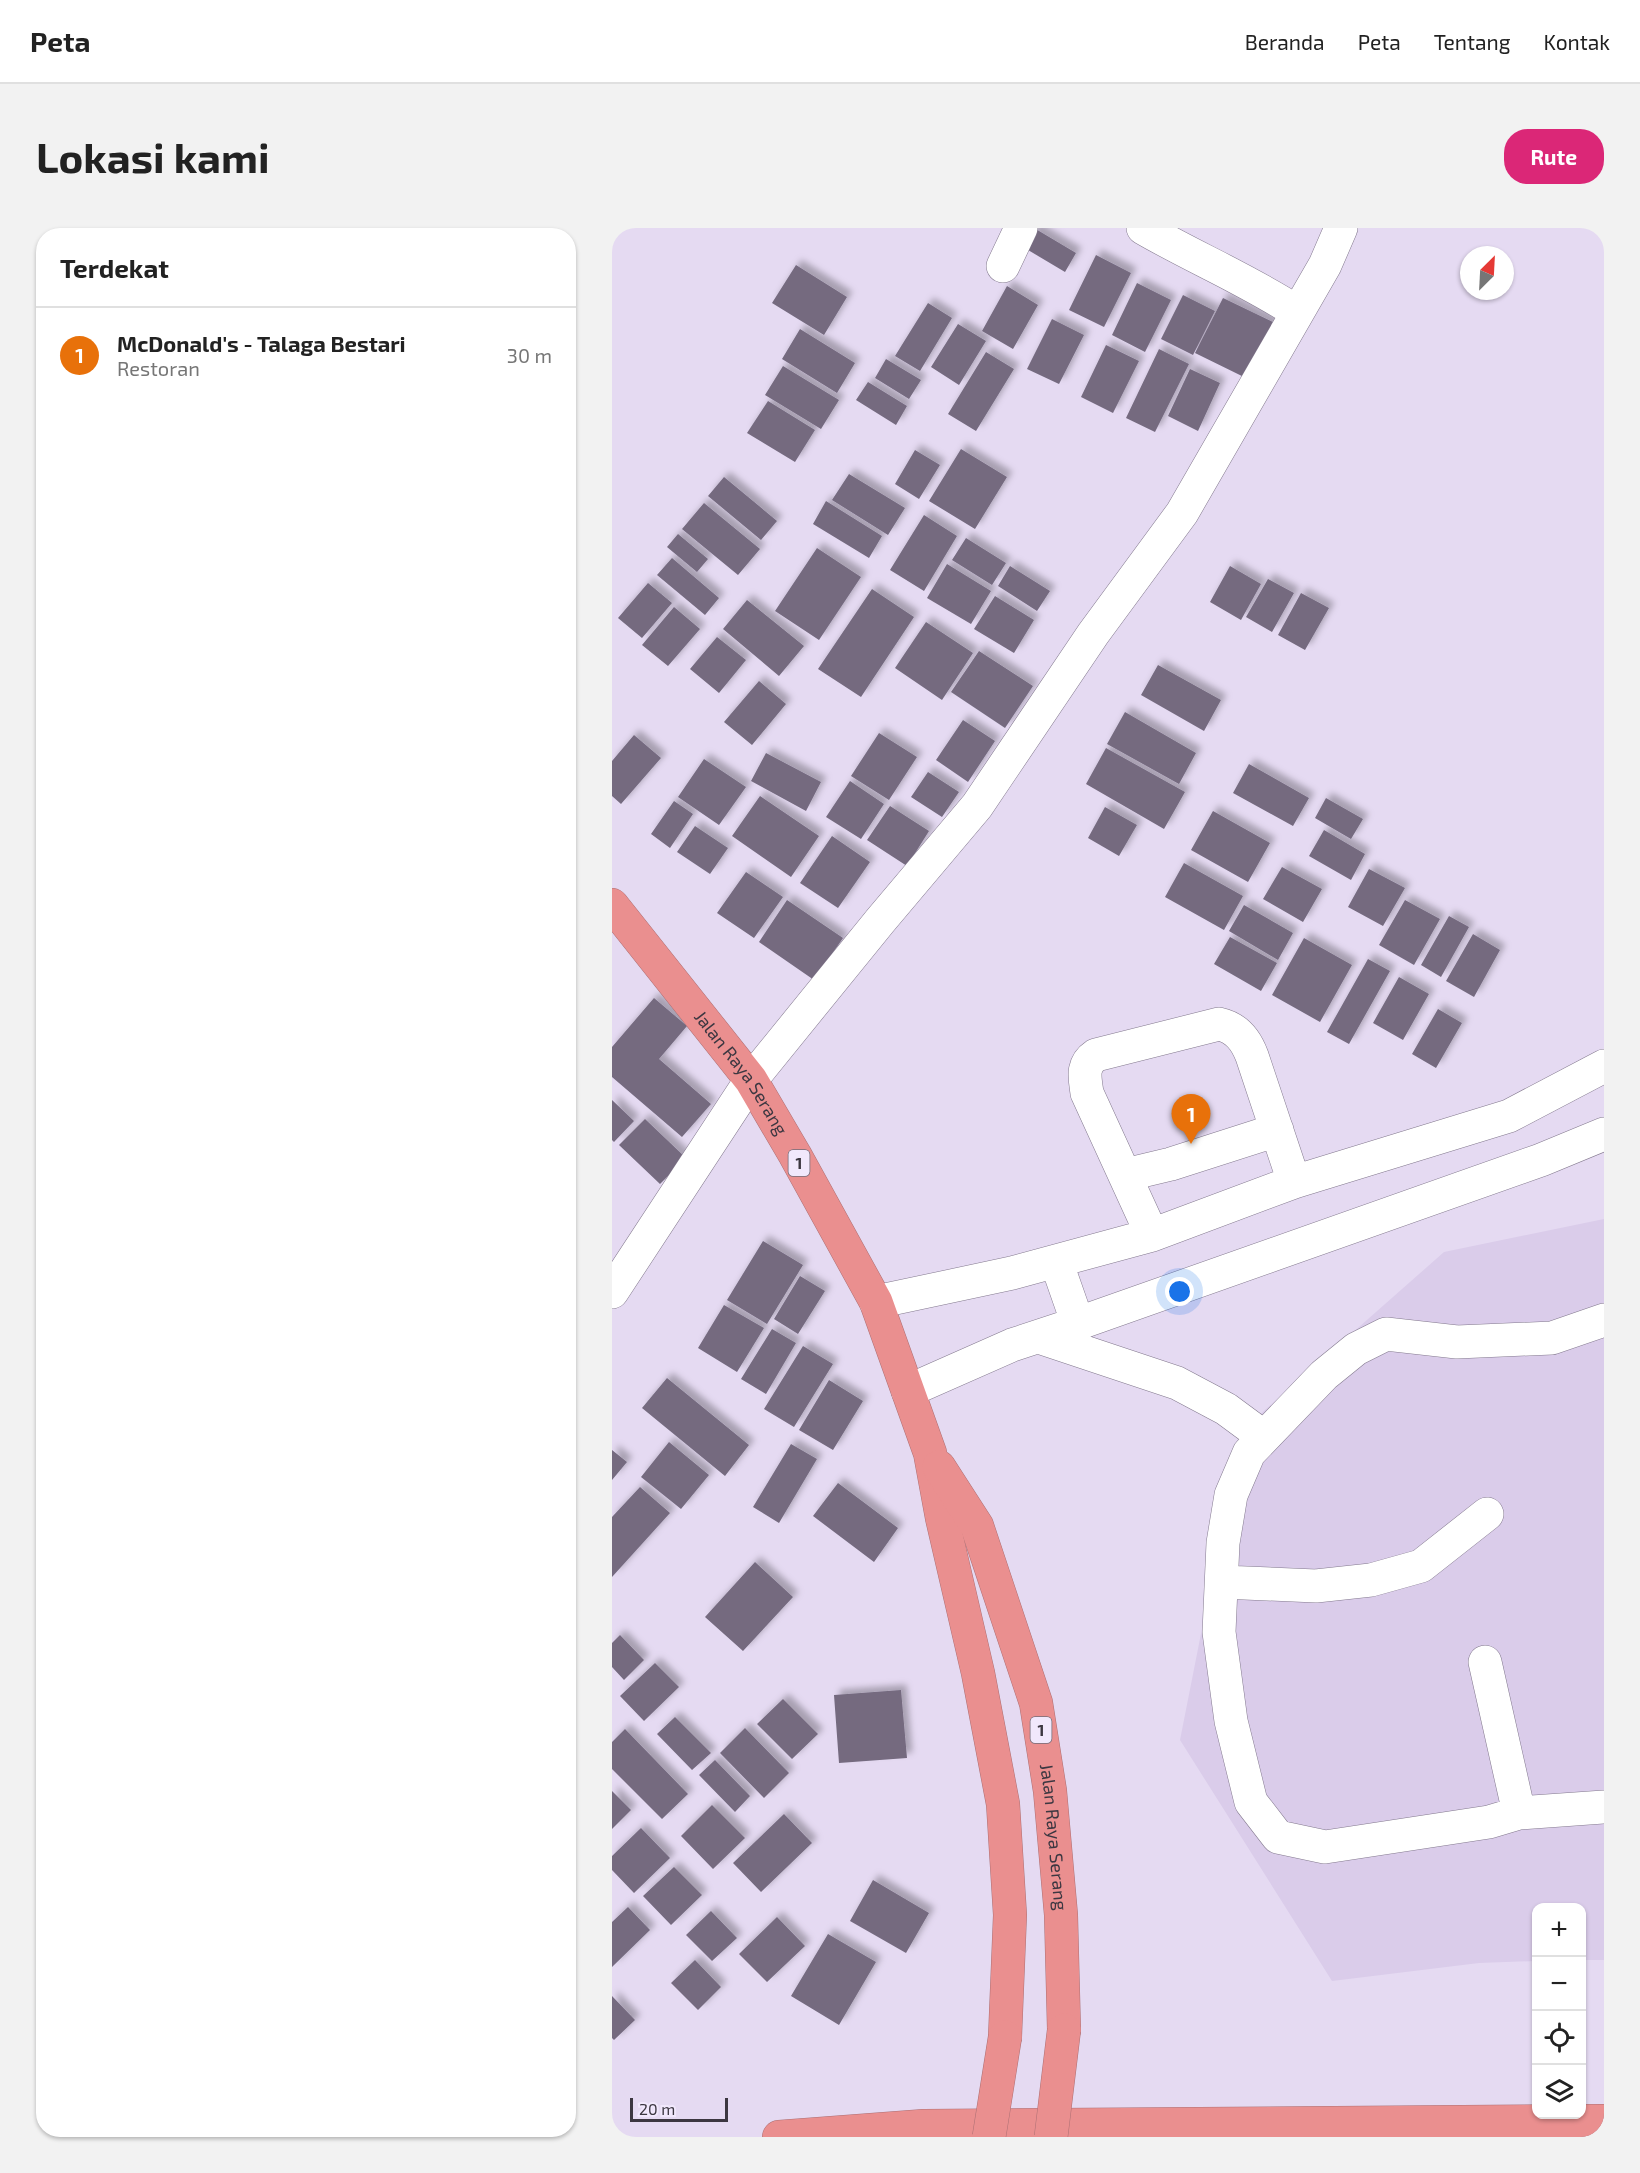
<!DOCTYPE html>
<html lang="id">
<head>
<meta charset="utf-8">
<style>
  :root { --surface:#fff; --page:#f2f2f2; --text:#222; --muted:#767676; --line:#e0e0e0; --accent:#db2777 }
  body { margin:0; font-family:"Exo 2",sans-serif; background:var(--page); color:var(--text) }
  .controls { position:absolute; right:18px; bottom:18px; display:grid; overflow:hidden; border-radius:12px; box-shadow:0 2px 4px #0004 }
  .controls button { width:54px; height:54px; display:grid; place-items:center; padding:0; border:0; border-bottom:2px solid var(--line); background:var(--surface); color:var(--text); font:30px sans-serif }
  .compass { position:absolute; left:848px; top:18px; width:54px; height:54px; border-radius:50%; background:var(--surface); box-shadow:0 2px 4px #0004; rotate:24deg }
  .scale { position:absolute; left:18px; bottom:15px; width:98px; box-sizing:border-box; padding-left:6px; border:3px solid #3c3741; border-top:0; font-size:16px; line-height:21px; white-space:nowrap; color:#3c3741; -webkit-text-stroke:4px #f1e8fc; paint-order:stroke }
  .you { position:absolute; left:568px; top:1064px; width:21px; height:21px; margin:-15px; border:4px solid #fff; border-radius:50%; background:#1a73e8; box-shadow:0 0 0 9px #1a73e833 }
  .badge { display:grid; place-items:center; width:39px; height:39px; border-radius:50%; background:var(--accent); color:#fff; font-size:20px; font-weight:700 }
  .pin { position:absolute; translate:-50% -50px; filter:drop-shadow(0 2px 3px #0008) }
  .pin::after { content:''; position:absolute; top:32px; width:21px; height:18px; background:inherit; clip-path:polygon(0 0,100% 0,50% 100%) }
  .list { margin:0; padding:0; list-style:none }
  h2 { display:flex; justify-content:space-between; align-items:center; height:78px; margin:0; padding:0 24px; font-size:26px }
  h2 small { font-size:20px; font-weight:400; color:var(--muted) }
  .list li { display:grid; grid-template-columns:39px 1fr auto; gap:18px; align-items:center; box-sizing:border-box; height:96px; padding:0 24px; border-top:2px solid var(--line) }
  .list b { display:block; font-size:22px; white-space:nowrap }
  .list p { margin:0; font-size:20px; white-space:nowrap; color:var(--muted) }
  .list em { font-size:20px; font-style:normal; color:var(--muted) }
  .icon { flex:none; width:33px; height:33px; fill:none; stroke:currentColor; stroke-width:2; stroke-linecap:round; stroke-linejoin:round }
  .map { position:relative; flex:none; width:992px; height:1909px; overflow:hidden; border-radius:24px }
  header { display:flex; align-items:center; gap:36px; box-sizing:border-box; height:84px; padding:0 30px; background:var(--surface); border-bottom:2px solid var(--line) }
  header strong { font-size:28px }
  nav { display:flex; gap:33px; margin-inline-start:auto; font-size:21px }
  .intro { display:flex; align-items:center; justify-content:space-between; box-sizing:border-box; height:144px; padding:0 36px }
  h1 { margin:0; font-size:42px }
  .button { padding:15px 27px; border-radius:24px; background:var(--accent); color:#fff; font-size:21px; font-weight:700 }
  main { display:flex; gap:36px; padding:0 36px }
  aside { flex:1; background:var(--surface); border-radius:24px; box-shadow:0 2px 4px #0004 }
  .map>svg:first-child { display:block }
  .built { fill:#daccea }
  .building { fill:#746a7f; filter:url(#shadow) }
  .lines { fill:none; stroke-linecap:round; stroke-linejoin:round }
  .minor-casing { stroke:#83798e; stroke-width:34 }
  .highway-casing { stroke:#ad7074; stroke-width:34 }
  .minor { stroke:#fff; stroke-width:33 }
  .highway { stroke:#ea8f8f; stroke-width:33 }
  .highway-bridge-casing { stroke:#ad7074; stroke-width:34; stroke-linecap:butt }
  .highway-bridge { stroke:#ea8f8f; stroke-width:33 }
  .labels { text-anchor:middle; stroke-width:6; stroke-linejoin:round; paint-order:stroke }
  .shield { fill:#f1e8fc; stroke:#726c79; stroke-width:1.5 }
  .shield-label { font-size:16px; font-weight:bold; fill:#3c3741 }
  .street-label { font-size:18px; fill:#3c3741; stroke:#f1e8fc }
</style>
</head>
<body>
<header>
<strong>Peta</strong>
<nav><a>Beranda</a><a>Peta</a><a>Tentang</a><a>Kontak</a></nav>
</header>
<div class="intro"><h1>Lokasi kami</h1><a class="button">Rute</a></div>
<main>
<aside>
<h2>Terdekat<small></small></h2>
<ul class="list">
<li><span class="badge" style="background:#e8710a">1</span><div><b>McDonald's - Talaga Bestari</b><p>Restoran</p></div><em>30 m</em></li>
</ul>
</aside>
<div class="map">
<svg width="992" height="1909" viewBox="0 0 992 1909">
  <defs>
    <filter id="shadow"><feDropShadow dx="5.5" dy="-5.5" stdDeviation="3" flood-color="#0004"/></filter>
  </defs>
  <rect width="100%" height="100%" fill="#e5daf2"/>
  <path class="built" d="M992,991V1732H970L969,1680H924V1733L867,1735L720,1753L568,1512L629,1203L832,1024Z"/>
  <path class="building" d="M422,0L464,25L453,44L411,19Z
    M484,27L519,45L492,99L457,82Z
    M184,37L235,69L212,107L160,75Z
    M525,55L559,72L533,124L500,107Z
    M395,58L426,77L401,121L370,103Z
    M571,67L603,83L581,127L549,111Z
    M611,70L663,95L636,151L583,125Z
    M316,75L340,90L308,143L283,128Z
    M440,91L472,107L447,156L415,141Z
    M346,96L374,113L347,157L319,139Z
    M188,101L243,135L225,165L170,131Z
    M494,117L527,133L501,185L469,169Z
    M547,121L577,136L543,204L514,190Z
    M374,124L402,141L364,203L336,186Z
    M274,131L309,152L297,171L263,150Z
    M171,138L227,172L209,201L153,167Z
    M578,141L608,155L586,203L556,188Z
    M256,154L295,178L284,197L244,172Z
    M156,173L203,202L183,234L135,205Z
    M349,221L395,249L363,301L317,273Z
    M303,222L328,237L307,271L283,256Z
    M237,246L293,280L276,307L220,272Z
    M112,249L165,293L149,312L96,268Z
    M214,273L270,308L257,330L201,296Z
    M92,275L148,321L126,347L70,301Z
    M312,287L345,308L312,363L278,342Z
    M66,306L96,331L85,344L55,319Z
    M354,310L394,335L380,357L340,332Z
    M205,320L249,349L207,412L163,383Z
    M60,330L107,370L93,387L45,347Z
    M335,336L379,363L359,396L315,370Z
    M398,338L438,363L425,383L386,358Z
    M618,338L649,356L629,392L598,374Z
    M656,351L682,365L660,404L634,389Z
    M36,355L60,375L30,410L6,390Z
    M260,361L302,389L249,469L206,441Z
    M689,365L717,380L693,422L666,407Z
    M383,368L422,392L402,425L362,401Z
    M135,372L192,418L167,448L111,401Z
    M62,379L88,401L56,438L30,417Z
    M314,394L361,425L330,472L283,440Z
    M105,409L134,432L107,465L78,441Z
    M367,423L421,458L393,500L339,464Z
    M546,437L609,472L592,503L529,467Z
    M147,453L174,476L140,517L112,494Z
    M513,484L584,525L567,556L495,516Z
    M351,492L383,513L356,554L324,532Z
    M267,505L305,529L277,572L239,548Z
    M22,507L49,530L9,576L0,568V533Z
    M494,520L573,564L552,601L474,556Z
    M154,525L209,554L194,583L139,553Z
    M92,531L134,559L107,597L66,569Z
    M637,536L697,570L681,598L621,565Z
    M316,544L347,564L330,589L299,569Z
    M238,553L272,576L249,611L214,589Z
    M148,568L207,608L179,649L120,608Z
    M714,570L751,591L739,611L703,590Z
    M62,573L81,586L58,620L39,606Z
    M278,578L317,603L295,638L255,612Z
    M493,579L525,597L507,628L476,610Z
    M601,583L658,615L636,654L579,622Z
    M83,598L116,620L98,646L65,624Z
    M712,602L753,626L739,652L697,628Z
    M220,608L258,634L226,680L188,655Z
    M572,635L631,668L612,702L553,669Z
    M670,639L710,661L691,694L651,671Z
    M757,641L793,660L771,698L736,679Z
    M134,644L171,669L142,710L105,685Z
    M175,672L231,710L202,752L147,714Z
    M793,672L828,691L802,737L767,717Z
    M632,677L681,705L666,732L617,703Z
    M837,688L857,699L829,749L809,737Z
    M861,706L888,722L862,769L834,753Z
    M618,709L665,735L649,763L602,736Z
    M692,710L740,737L708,794L660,767Z
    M756,731L778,743L737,816L715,804Z
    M787,749L817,766L791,812L761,795Z
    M42,770L75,798L47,831L99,876L70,909L0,849V819Z
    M826,781L850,795L824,840L800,826Z
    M0,872L22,893L2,914L0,912Z
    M33,891L74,930L48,956L7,917Z
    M151,1013L191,1037L155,1096L115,1072Z
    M188,1048L213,1063L186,1106L162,1091Z
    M112,1077L152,1100L125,1144L86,1120Z
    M160,1101L184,1115L154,1166L129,1151Z
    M191,1118L221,1136L182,1199L152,1181Z
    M55,1150L137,1217L113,1248L30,1180Z
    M217,1152L251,1173L221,1222L187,1202Z
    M57,1214L97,1247L69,1281L29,1249Z
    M179,1216L205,1231L167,1295L141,1279Z
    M0,1222L15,1234L0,1252Z
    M226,1255L286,1300L262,1334L201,1288Z
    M28,1259L58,1285L0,1349V1289Z
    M143,1334L181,1369L131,1423L93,1389Z
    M8,1407L32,1432L12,1452L0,1439V1415Z
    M43,1435L67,1459L32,1493L8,1468Z
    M289,1462L295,1530L227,1535L222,1467Z
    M171,1471L206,1506L180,1531L145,1496Z
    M63,1489L99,1525L80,1542L45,1506Z
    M133,1500L177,1545L152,1570L108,1525Z
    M13,1501L76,1566L50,1591L0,1541V1514Z
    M103,1532L138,1568L123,1584L87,1547Z
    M0,1563L19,1582L0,1601Z
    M100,1577L133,1610L101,1641L69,1608Z
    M172,1586L200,1615L149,1664L121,1635Z
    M29,1600L58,1630L22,1665L0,1642V1628Z
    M62,1639L90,1667L59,1697L31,1668Z
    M261,1652L317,1685L294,1725L238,1693Z
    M16,1679L38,1702L0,1739V1694Z
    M99,1683L125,1710L100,1733L74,1707Z
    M165,1689L193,1718L155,1754L127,1726Z
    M216,1706L264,1734L227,1797L179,1768Z
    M83,1732L109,1759L86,1782L59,1755Z
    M0,1768L23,1792L2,1812L0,1810Z"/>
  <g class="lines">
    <g class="minor-casing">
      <path id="minor" d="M531,0C581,29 636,52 685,84
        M391,38L409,0
        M513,947L559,936L665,902
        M540,1007L475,865C473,850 469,837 484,827L607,796C625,800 634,812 640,828L682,954
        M444,1033L466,1096
        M0,1064L139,852L268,693L365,578L481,406L570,285L713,37L729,0
        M264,1074L400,1045L540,1007L682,954L897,888L992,838
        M992,1092L940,1110L845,1114L774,1106L744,1121L712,1147L637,1225L619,1267L611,1315L607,1404L619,1493L639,1574L666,1609L713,1619L877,1594L907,1585L992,1579
        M427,1109L565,1155L614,1181L652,1209
        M296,1163L400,1117L473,1093L929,932L992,906
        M610,1354L704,1358L759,1352L809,1338L875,1286
        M873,1434L907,1585"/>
    </g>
    <g class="highway-casing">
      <g id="highway">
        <path id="s1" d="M0,677L139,852L183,927L264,1074L318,1225L330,1290L366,1445L391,1576L398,1687L393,1809"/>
        <path id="s2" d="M327,1239L365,1298L424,1475L438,1563L449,1687L452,1802"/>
        <path d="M167,1909L312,1898L992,1893"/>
      </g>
    </g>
    <use href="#minor" class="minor"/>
    <use href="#highway" class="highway"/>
    <g class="highway-bridge-casing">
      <path id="highway-bridge" d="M377,1909L393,1809
        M439,1909L452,1802"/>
    </g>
    <use href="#highway-bridge" class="highway-bridge"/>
  </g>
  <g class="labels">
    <g class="shield">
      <rect x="176.5" y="922" width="21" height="26" rx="4.5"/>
      <rect x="418.5" y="1489" width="21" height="26" rx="4.5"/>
    </g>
    <g class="shield-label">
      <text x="187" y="941">1</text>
      <text x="429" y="1508">1</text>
    </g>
    <g class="street-label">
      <text dy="6" stroke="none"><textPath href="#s1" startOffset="212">Jalan Raya Serang</textPath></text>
      <text dy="6" stroke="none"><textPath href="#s2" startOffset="392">Jalan Raya Serang</textPath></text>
    </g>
  </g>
</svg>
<div class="controls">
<button>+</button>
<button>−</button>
<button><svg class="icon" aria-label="locate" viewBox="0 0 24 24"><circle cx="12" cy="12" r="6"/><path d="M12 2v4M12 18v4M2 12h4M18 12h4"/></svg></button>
<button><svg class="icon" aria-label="layers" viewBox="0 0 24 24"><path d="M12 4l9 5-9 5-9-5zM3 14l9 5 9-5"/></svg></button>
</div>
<svg class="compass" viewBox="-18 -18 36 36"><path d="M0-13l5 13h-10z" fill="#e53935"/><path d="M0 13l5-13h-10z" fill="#767676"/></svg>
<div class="scale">20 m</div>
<div class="you"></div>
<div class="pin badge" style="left:579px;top:916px;background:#e8710a">1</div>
</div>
</main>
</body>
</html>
